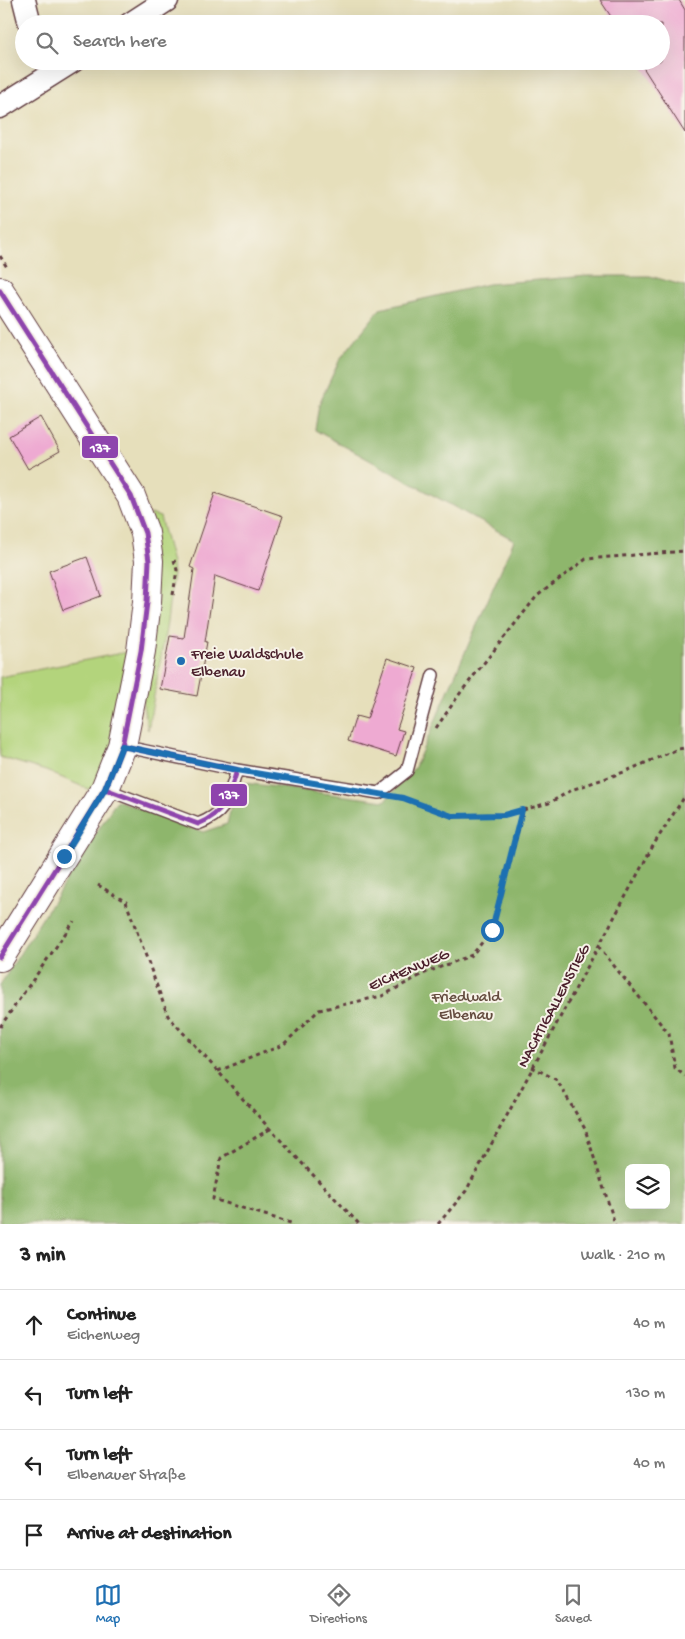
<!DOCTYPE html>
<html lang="en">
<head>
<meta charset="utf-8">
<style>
  :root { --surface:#fff; --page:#f2f2f2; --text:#222; --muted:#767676; --line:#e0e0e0; --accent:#1f6fb2 }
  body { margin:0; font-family:"Gochi Hand",sans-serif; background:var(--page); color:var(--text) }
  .controls { position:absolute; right:15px; bottom:15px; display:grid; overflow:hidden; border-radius:8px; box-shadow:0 5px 20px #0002 }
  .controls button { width:45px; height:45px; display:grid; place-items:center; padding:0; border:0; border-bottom:1px solid var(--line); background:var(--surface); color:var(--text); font:25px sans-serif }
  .stop { position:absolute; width:15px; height:15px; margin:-11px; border:4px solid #1f6fb2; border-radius:50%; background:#fff }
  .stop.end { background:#1f6fb2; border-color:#fff; box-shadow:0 1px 5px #0008 }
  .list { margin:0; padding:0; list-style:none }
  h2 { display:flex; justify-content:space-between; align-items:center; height:65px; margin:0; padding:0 20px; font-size:21px }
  h2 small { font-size:16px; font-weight:400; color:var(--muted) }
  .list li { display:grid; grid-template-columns:32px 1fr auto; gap:15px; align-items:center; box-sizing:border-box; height:70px; padding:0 20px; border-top:1px solid var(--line) }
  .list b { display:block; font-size:19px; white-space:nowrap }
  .list p { margin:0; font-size:16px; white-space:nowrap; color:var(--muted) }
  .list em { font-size:16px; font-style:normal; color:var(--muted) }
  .icon { flex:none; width:28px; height:28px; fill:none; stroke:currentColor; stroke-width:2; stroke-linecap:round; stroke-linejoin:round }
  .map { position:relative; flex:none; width:685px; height:1224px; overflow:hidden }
  .search { position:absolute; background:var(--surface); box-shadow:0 5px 20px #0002; left:15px; right:15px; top:15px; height:55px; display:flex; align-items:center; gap:12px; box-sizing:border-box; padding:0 18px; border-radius:28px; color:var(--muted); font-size:19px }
  .sheet { height:345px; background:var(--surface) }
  nav { display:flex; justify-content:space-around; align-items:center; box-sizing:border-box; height:70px; border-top:1px solid var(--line); background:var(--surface); font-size:14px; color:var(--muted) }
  nav a { display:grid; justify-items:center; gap:2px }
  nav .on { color:var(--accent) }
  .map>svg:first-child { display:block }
  .green { fill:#b3d47c; stroke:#7e7a54 }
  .forest { fill:#8eb66c; stroke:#6c6a4c; fill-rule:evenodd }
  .building { fill:#eeaad2 }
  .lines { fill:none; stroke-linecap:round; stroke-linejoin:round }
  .service-casing { stroke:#613c41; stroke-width:14 }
  .minor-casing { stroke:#613c41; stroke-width:25 }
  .tertiary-casing { stroke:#613c41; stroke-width:30 }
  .path { stroke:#613c41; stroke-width:3; stroke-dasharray:4 4; stroke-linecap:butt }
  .service { stroke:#fff; stroke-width:11 }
  .minor { stroke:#fff; stroke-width:22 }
  .tertiary { stroke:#fff; stroke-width:28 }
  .bus-1-casing { stroke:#f7f3e8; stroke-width:9 }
  .bus-1 { stroke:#8e44ad; stroke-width:5 }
  .route { stroke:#1f6fb2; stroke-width:6 }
  .poi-dot { fill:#1f6fb2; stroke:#f7f3e8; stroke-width:2 }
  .labels { text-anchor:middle; stroke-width:4; stroke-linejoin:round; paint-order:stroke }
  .poi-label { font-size:16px; fill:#4a1f2b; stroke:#f7f3e8; text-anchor:start }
  .street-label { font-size:16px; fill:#4a1f2b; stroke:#f7f3e8 }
  .park-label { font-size:16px; fill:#644c3f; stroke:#f7f3e8 }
  .line-badge { stroke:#f7f3e8; stroke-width:2 }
  .badge-label { font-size:14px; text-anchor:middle; font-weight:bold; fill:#fff }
</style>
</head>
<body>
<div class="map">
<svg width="685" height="1224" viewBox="0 0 685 1224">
  <rect width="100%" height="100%" fill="#f7f3e8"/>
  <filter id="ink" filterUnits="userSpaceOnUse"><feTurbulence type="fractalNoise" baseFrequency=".02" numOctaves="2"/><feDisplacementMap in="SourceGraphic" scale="10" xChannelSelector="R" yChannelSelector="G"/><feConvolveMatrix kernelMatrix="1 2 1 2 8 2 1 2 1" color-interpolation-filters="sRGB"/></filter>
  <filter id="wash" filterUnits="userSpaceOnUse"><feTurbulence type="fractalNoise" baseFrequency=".0096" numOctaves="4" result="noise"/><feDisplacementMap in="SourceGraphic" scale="20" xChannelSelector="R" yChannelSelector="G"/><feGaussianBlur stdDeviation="1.12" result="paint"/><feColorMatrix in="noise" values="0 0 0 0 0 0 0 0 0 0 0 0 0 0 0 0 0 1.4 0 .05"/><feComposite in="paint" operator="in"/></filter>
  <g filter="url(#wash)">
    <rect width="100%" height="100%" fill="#e6dfbb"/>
    <path class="green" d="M151,514L160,517L172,563L173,574L166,629L148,730L143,705Z
      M132,651L113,743L93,791L46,771L0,757V677Z"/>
    <path class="forest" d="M588,276H650L685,286V1224H0V985L117,800L203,832L227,824L237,782L385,801L415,767L514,540L315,430L319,404L340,359L380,309L488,284ZM629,1168H666V1205H629Z"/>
    <g id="blocks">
      <path class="building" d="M600,0H679L685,10V133L639,61H661V24H616Z
        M41,417L60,451L28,469L9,436Z
        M215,493L283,516L258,591L215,576L205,642H207L197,696L160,689L170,636L184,638L194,569L190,567Z
        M87,557L101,596L63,610L49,571Z
        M387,658L417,668L397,729L404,731L396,756L348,741L356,716L367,719Z"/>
    </g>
  </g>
  <g filter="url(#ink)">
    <use href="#blocks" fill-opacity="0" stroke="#613c41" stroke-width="1"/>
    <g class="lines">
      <g class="service-casing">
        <path id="service" d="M237,770L379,793L407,771L433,675
          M105,789L198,824C228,813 228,798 237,770L122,746"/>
      </g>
      <g class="minor-casing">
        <path id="minor" d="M24,0L30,24
          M130,24L167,0
          M0,107L73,61"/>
      </g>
      <g class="tertiary-casing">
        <path id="tertiary" d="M0,291L131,496L145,533L149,561L147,602L141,651L122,746L105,789L0,957"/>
      </g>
      <path class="path" d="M0,256L8,269
        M173,595L177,570L174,560
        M436,728L461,692L537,596L586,559L685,551
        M399,797L452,816L504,815L549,803L574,789L624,772L678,749L685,748
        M98,885L126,902L168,1016L270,1129L359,1224
        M598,946L669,1034L675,1068L685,1076
        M0,1027L74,921
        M532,1067L557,1080L585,1129L615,1224
        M218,1071L283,1045L319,1010L382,996L425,973L472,955L492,930L523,810
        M270,1129L221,1158L213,1199L294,1224
        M438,1224L466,1191L654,844L685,796"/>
      <use href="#service" class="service"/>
      <use href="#minor" class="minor"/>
      <use href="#tertiary" class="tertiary"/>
      <g class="bus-1-casing">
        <path id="bus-1" d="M0,291L131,496L145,533L149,561L147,602L141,651L122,746L105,789L0,957
          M105,789L198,824C226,812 229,797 237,770L122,746"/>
      </g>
      <use href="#bus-1" class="bus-1"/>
    </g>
  </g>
  <g class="lines" filter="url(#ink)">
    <path class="route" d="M64,856L105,789L122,746L237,770L403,798L452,816L504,815L522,810L492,930"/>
  </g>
  <circle class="poi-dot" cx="181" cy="661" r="5"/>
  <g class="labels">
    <g class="poi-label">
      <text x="191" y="658">Freie Waldschule<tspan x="191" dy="18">Elbenau</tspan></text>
    </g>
    <g class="street-label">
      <text transform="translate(408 968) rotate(-23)" y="6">EICHENWEG</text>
      <text transform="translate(552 1005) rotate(-62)" y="6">NACHTIGALLENSTIEG</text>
    </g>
    <g class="park-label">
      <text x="466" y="1001">Friedwald<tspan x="466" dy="18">Elbenau</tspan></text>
    </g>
  </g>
  <g class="line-badge">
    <rect x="81" y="435" width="38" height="24" rx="5" fill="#8e44ad"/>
    <rect x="210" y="783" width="38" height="24" rx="5" fill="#8e44ad"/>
  </g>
  <g class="badge-label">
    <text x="100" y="452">137</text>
    <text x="229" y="799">137</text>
  </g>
</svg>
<div class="controls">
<button><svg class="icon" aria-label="layers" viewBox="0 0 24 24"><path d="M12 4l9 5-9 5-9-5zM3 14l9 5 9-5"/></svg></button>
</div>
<div class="stop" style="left:492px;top:930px"></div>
<div class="stop end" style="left:64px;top:856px"></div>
<div class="search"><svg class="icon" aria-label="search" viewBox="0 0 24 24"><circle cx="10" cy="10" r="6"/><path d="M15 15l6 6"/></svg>Search here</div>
</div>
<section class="sheet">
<h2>3 min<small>Walk · 210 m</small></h2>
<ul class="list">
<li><svg class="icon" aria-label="ahead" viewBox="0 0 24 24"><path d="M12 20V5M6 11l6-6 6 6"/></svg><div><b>Continue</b><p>Eichenweg</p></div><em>40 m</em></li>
<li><svg class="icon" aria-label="left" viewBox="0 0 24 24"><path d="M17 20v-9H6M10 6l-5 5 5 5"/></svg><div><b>Turn left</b></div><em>130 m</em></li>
<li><svg class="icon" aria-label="left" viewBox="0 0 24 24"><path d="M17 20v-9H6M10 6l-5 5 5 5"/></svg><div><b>Turn left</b><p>Elbenauer Straße</p></div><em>40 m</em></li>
<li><svg class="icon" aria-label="arrive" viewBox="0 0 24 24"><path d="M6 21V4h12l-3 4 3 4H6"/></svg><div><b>Arrive at destination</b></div></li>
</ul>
</section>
<nav>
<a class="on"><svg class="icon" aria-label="map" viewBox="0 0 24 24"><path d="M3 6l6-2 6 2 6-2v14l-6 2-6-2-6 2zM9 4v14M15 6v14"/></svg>Map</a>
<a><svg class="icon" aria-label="directions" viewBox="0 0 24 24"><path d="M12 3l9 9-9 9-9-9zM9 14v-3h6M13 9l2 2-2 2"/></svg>Directions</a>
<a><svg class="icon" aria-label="saved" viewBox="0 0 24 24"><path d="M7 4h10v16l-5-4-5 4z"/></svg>Saved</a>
</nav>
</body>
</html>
